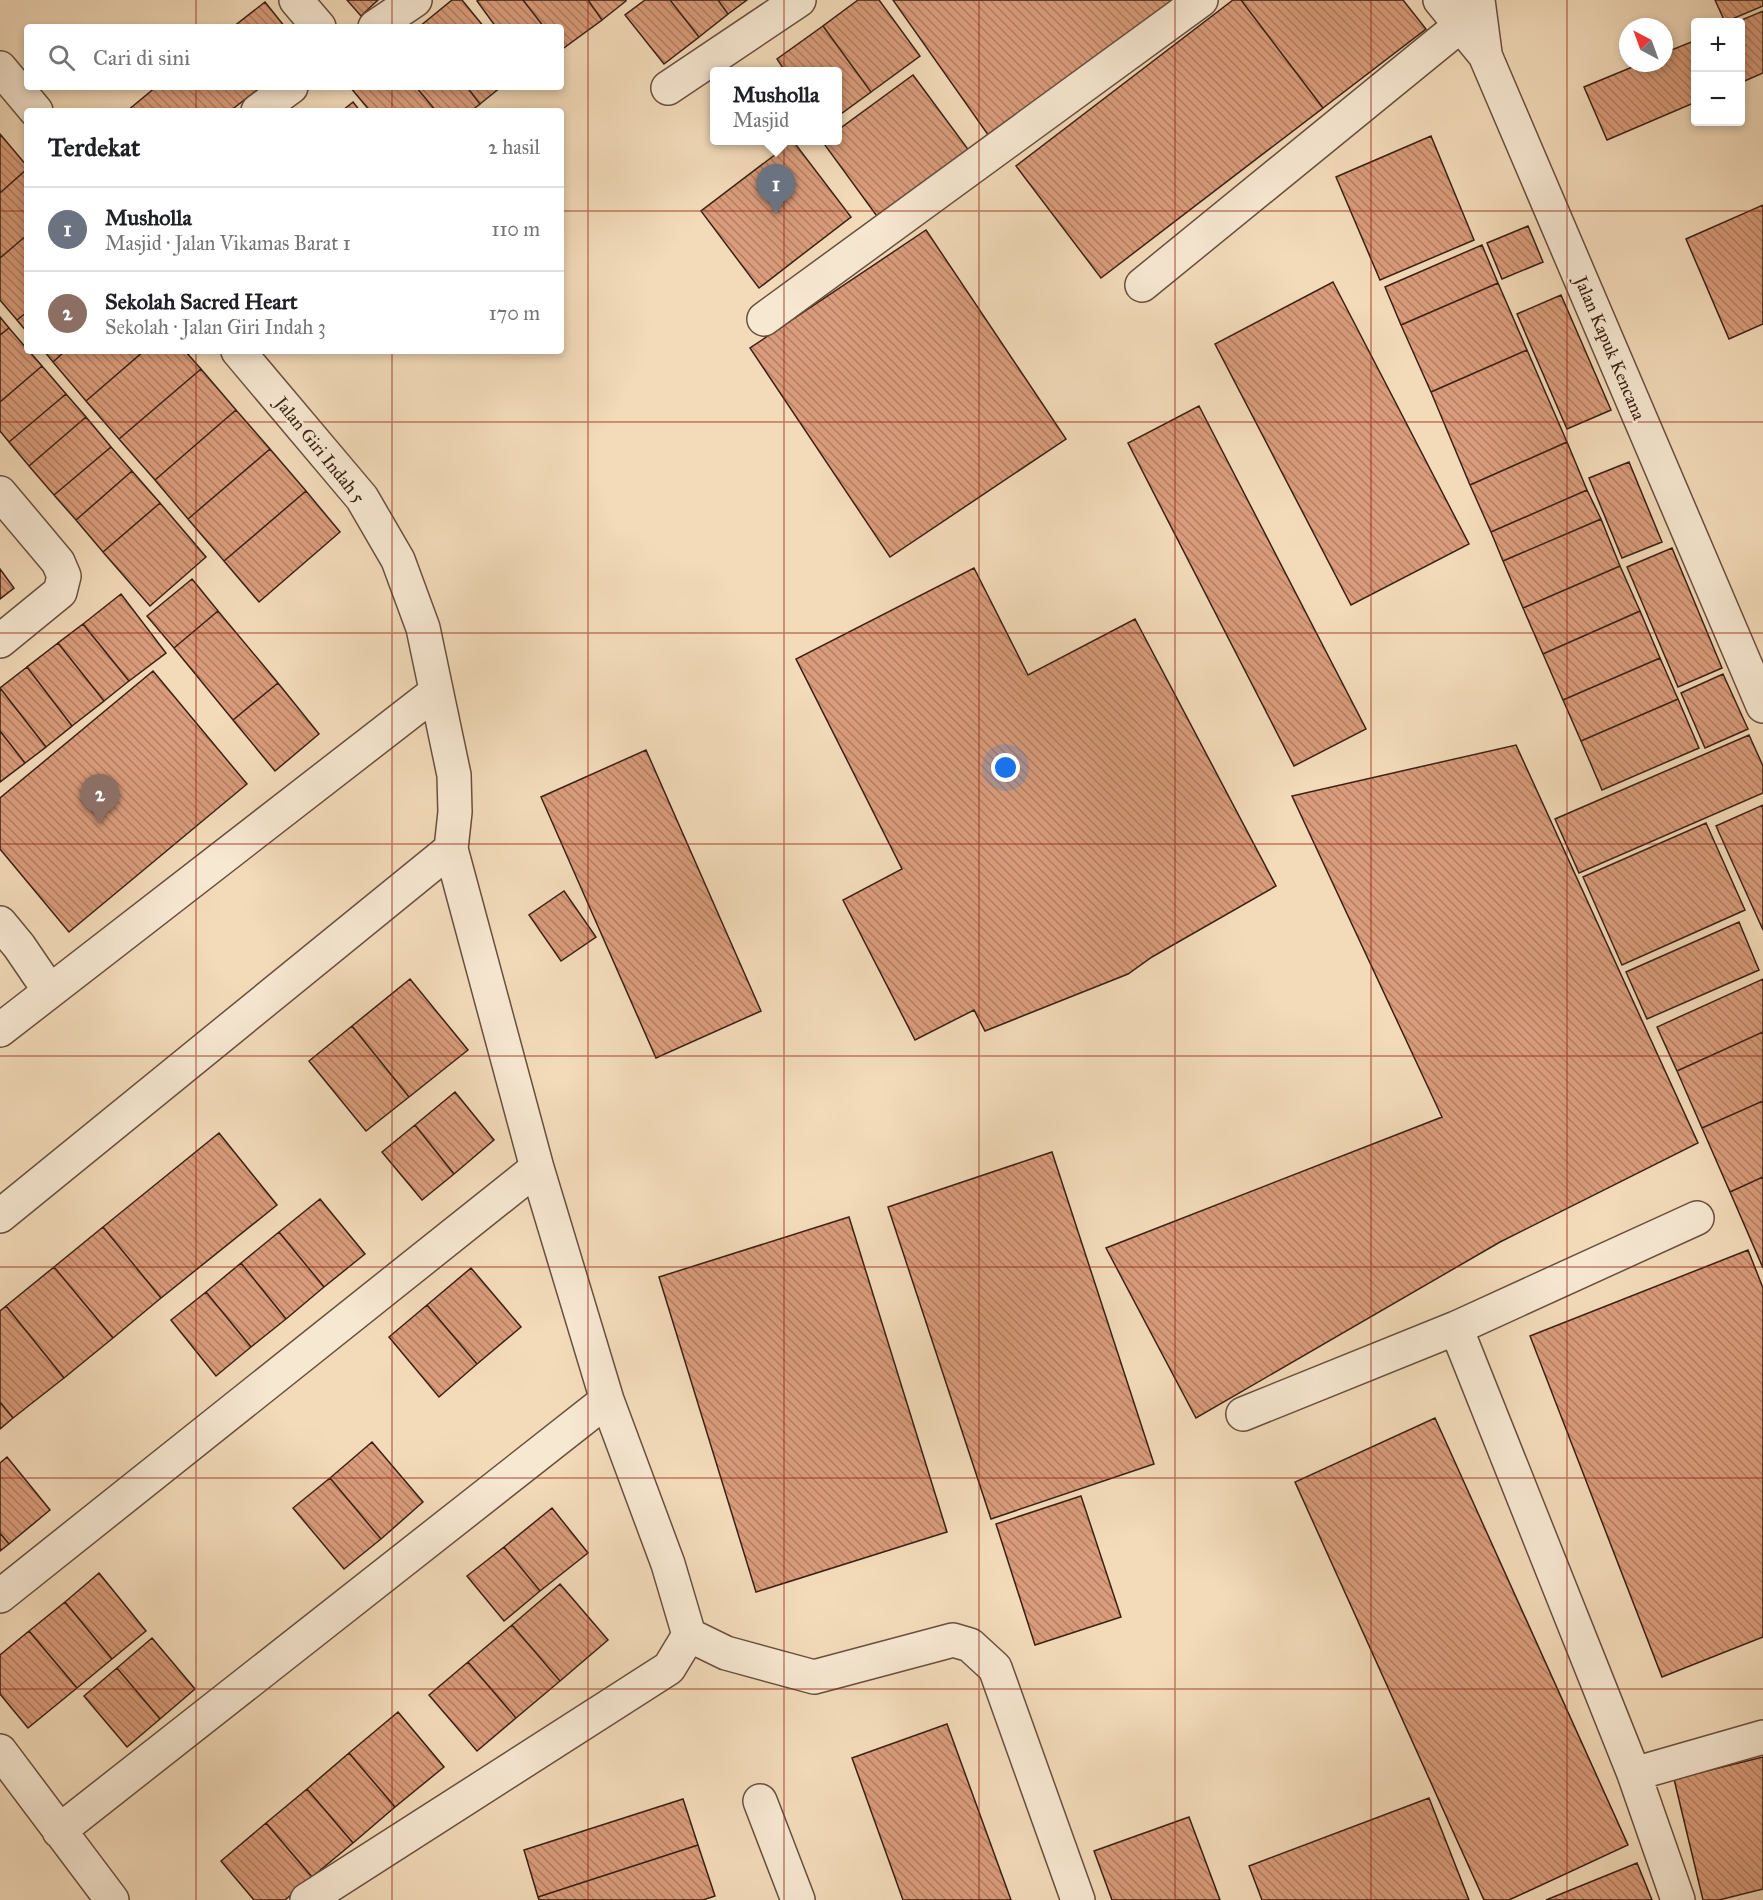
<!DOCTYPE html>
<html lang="id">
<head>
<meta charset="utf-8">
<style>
  :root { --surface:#fff; --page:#f2f2f2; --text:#202124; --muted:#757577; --line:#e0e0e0; --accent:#0f766e }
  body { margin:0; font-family:"IM FELL Great Primer",serif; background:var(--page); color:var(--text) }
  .controls { position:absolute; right:18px; top:18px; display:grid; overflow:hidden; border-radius:6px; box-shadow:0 3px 9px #0003 }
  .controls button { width:54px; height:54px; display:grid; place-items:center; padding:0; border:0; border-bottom:2px solid var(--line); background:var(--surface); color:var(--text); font:30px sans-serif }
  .compass { position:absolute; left:1619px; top:18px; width:54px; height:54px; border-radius:50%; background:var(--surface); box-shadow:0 3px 9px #0003; rotate:319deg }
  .you { position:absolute; left:1006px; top:768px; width:21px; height:21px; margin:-15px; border:4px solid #fff; border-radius:50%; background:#1a73e8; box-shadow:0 0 0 9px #1a73e833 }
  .badge { display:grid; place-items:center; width:39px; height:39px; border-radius:50%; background:var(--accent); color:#fff; font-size:20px; font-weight:700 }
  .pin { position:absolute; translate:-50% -50px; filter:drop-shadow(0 2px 3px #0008) }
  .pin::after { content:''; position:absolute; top:32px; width:21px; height:18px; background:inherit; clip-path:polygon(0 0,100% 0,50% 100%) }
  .popup { position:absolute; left:710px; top:67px; width:132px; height:78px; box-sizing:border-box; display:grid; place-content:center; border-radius:6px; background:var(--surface); filter:drop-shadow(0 2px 4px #0005); font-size:20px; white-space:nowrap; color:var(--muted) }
  .popup b { font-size:22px; color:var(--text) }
  .popup::after { content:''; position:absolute; left:50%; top:100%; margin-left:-12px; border:12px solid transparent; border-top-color:var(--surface) }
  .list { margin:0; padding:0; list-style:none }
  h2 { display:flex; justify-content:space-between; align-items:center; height:78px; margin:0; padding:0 24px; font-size:26px }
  h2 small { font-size:20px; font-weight:400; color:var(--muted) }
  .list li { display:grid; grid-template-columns:39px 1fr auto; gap:18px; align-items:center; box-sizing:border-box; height:84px; padding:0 24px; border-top:2px solid var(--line) }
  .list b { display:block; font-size:22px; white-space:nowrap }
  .list p { margin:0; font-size:20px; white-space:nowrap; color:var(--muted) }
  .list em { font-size:20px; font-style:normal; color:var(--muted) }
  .icon { flex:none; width:33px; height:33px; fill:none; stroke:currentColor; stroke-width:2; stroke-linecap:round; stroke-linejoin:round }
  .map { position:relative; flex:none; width:1763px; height:1900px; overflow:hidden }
  .search { position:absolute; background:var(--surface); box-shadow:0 3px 9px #0003; left:24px; top:24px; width:540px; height:66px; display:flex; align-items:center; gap:15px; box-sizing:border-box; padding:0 21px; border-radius:6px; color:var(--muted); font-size:22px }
  .panel { position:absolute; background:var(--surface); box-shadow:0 3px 9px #0003; left:24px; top:108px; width:540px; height:246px; border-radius:6px }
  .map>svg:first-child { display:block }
  .building { fill:url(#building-back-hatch); stroke:#3a2114; stroke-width:1.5 }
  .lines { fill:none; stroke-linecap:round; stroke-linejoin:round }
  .minor-casing { stroke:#68503e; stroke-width:36 }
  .minor { stroke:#f7e8d2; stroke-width:33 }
  .grid { fill:none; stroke:#8f2418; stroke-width:1.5; stroke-opacity:0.55 }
  .labels { text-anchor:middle; stroke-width:5; stroke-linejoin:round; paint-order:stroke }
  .street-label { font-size:18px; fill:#3a2114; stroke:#f7e8d2 }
</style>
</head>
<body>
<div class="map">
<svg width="1763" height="1900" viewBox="0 0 1763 1900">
  <defs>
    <pattern id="building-back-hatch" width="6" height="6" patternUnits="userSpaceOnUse" patternTransform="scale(1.5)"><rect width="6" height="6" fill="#da9c7b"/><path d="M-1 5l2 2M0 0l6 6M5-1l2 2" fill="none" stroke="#b27f64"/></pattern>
  </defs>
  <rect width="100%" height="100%" fill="#f3dbba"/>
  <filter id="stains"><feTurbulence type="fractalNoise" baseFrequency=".00333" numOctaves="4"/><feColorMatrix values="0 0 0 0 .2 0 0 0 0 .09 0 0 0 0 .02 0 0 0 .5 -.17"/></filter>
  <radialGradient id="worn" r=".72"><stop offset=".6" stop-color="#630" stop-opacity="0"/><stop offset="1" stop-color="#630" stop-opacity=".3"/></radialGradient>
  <path class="building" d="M347,0H378L361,16Z
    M452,0H462L484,27H419Z
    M479,0H523L544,27H496L477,1Z
    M523,0H588L602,20L561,50V27H544Z
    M588,0H626V1L602,20Z
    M645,0H670L699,37L664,64L625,15Z
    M670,0H718L728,14L699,37Z
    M718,0H747L728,14Z
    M858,0H879L920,56L871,92L823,26Z
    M893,0H1187L991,139Z
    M1233,0H1241L1323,108L1101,278L1016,166Z
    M1241,0H1403L1426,29L1323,108Z
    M1715,0H1763V6L1725,22Z
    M265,2L285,27H233Z
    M1763,11V73L1740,83V22H1737Z
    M823,26L871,92L838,116V71H785L777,59Z
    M1696,40V102L1607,140L1584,87L1642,63H1664V53Z
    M913,75L970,152L879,219L822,141L838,140V130Z
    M156,87H261L230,111H127Z
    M350,87H416L436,111H370Z
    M416,87H467L480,104L471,111H436Z
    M467,87H501L480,104Z
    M353,102L360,111H342Z
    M0,134L27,166V169L0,193Z
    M1431,136L1474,240L1380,280L1336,177Z
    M793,141L851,217L759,288L701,211Z
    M27,169V235L0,258V193Z
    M1763,205V324L1729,339L1686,239Z
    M1528,226L1543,262L1502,279L1487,243Z
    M926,230L1066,439L890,557L750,348Z
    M27,235V312L17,320L0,300V258Z
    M1482,245L1498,283L1401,325L1385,287Z
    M1333,282L1469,544L1351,605L1215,344Z
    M1498,283L1527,350L1431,392L1401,325Z
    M1561,295L1611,410L1567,429L1517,314Z
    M27,312V332L17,320Z
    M0,317L9,328L0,335Z
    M9,328L27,349V351H29L42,366L0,402V335Z
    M1527,350L1567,442L1470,485L1431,392Z
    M44,351H65L53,362Z
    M65,351H144L86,401L53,362Z
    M144,351H185L201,369L119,439L86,401Z
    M42,366L66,394L9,442L0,431V402Z
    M201,369L236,410L155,480L119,439Z
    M66,394L86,417L29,466L9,442Z
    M1199,406L1366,729L1294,766L1128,443Z
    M236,410L270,449L188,519L155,480Z
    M86,417L111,447L54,495L29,466Z
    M1567,442L1587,490L1491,532L1470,485Z
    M111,447L132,471L76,520L54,495Z
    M270,449L306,491L224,561L188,519Z
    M1629,462L1662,542L1622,558L1589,478Z
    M132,471L160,503L103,552L76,520Z
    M1587,490L1601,519L1503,561L1491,532Z
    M306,491L340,532L259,602L224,561Z
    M160,503L206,557L150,606L103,552Z
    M1601,519L1620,566L1523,608L1503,561Z
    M1672,548L1722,668L1678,687L1627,567Z
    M1620,566L1640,611L1543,654L1523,608Z
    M974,568L1028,675L1135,619L1276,886L1152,957L1128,974L985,1031L974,1010L915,1040L843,900L902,869L796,659Z
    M0,569L14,588L0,599Z
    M192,579L218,611L174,648L147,616Z
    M121,594L166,653L129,681L83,624Z
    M218,611L278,683L233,720L174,648Z
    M1640,611L1660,658L1563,700L1543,654Z
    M83,624L129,681L104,701L58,643Z
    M58,643L104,701L72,726L27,667Z
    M1660,658L1678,699L1581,741L1563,700Z
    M27,667L72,726L46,747L0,688Z
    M153,671L247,784L69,932L0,849V798Z
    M1723,674L1748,729L1705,748L1681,693Z
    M278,683L319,734L275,771L233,720Z
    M0,688L46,747L25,763L0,731Z
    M1678,699L1699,748L1602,790L1581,741Z
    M0,731L25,763L0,782Z
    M1749,735L1763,766V793L1579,873L1555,819Z
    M1516,745L1698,1143L1500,1242L1196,1418L1106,1248L1442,1117L1292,796Z
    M646,750L761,1011L656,1058L541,797Z
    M1763,805V930L1716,826Z
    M1706,823L1745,910L1622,965L1583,877Z
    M564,891L596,937L561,961L529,915Z
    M1739,922L1759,970L1647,1019L1626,972Z
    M410,979L468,1050L409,1097L352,1026Z
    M1763,979V1032L1677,1071L1657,1027Z
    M352,1026L409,1097L366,1131L309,1061Z
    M1763,1032V1101L1702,1128L1677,1071Z
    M455,1092L494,1140L454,1174L415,1125Z
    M1763,1101V1177L1730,1192L1702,1128Z
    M415,1125L454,1174L422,1200L382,1152Z
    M219,1133L277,1205L161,1298L103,1227Z
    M1052,1152L1154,1464L991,1519L888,1207Z
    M1763,1177V1268L1730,1192Z
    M320,1199L365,1254L324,1287L279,1232Z
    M849,1217L947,1532L756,1592L659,1277Z
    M103,1227L161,1298L113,1338L54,1267Z
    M279,1232L324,1287L286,1319L241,1263Z
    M1748,1250L1763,1288V1637L1662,1677L1530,1336Z
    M241,1263L286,1319L251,1347L206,1292Z
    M54,1267L113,1338L64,1378L6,1306Z
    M471,1268L521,1327L477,1364L427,1305Z
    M206,1292L251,1347L216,1376L171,1320Z
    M427,1305L477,1364L439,1397L389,1337Z
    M6,1306L64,1378L13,1418L0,1402V1311Z
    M0,1402L13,1418L0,1429Z
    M1435,1418L1628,1845L1509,1900H1484L1295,1482Z
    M372,1442L423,1502L381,1539L330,1478Z
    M7,1457L50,1510L9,1544L0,1533V1463Z
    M330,1478L381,1539L344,1569L293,1508Z
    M1081,1496L1121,1617L1035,1645L996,1524Z
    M552,1508L588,1553L540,1591L504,1547Z
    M0,1533L9,1544L0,1551Z
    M504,1547L540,1591L504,1621L467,1576Z
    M99,1573L146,1631L112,1659L65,1602Z
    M560,1584L608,1640L560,1681L512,1625Z
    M65,1602L112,1659L77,1688L29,1631Z
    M512,1625L560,1681L516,1718L468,1662Z
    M29,1631L77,1688L28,1728L0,1694V1655Z
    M152,1638L195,1689L160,1719L117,1668Z
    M468,1662L516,1718L477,1751L429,1695Z
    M117,1668L160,1719L127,1747L84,1696Z
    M398,1712L444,1767L395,1807L349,1753Z
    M947,1724L1011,1900H903L852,1758Z
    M349,1753L395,1807L353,1843L307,1789Z
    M1763,1757V1889L1719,1900H1703L1674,1779Z
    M307,1789L353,1843L312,1877L266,1823Z
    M1429,1798L1469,1900H1262L1249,1866Z
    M683,1799L698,1845L538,1897L524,1850Z
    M1189,1817L1220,1900H1112L1094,1851Z
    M266,1823L312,1877L285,1900H254L221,1861Z
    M698,1845L715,1896L703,1900H539L538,1897Z
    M1637,1863L1652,1900H1546Z"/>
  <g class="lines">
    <g class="minor-casing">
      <path id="minor" d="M296,0L319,27
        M1440,0L1485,55L1763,706
        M1478,0L1485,53
        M375,27L415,0
        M0,68L36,111
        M668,88L799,0
        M258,111L291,87
        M1142,285L1461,25
        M764,319L1201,0
        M238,351L362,498L398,560L423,628L454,775L455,812L451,849L537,1168L607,1400L668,1564L689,1635L726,1653L814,1677L953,1640L970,1645L995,1668L1078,1900
        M0,493L58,562L64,576L60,592L0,641
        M0,923L19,946L49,990
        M0,1030L436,692
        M0,1216L451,849
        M1456,1328L1634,1774L1678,1900
        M1243,1414L1456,1328L1697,1218
        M0,1596L537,1168
        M0,1751L112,1900
        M1634,1774L1763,1737
        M760,1801L798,1900
        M59,1831L607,1400
        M307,1900L669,1668L689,1635"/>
    </g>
    <use href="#minor" class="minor"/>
  </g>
  <path class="grid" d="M196,0V27M392,0V27M588,0V1900M784,0V1900M979,0V1900M1175,0V1900M1371,0V1900M1567,0V1900M196,87V111M392,87V111M0,211H27M561,211H1763M196,351V1900M392,351V1900M0,422H1763M0,633H1763M0,844H1763M0,1056H1763M0,1267H1763M0,1478H1763M0,1689H1763"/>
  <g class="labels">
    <g class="street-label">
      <text transform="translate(1610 348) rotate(67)" y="6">Jalan Kapuk Kencana</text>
      <text transform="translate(320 450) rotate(51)" y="6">Jalan Giri Indah 5</text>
    </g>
  </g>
  <rect width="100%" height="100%" filter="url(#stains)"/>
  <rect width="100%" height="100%" fill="url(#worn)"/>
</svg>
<div class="controls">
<button>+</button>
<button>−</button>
</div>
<svg class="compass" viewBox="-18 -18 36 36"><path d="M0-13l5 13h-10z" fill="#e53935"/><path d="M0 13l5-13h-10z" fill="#757577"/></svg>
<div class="you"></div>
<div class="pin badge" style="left:776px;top:214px;background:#6b7280">1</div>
<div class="popup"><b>Musholla</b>Masjid</div>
<div class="pin badge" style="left:100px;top:824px;background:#8d6e63">2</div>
<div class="search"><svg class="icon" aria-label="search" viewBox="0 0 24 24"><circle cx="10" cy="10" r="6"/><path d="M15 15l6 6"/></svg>Cari di sini</div>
<section class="panel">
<h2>Terdekat<small>2 hasil</small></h2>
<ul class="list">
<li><span class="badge" style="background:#6b7280">1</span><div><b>Musholla</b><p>Masjid · Jalan Vikamas Barat 1</p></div><em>110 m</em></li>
<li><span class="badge" style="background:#8d6e63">2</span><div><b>Sekolah Sacred Heart</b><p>Sekolah · Jalan Giri Indah 3</p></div><em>170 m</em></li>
</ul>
</section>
</div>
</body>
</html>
